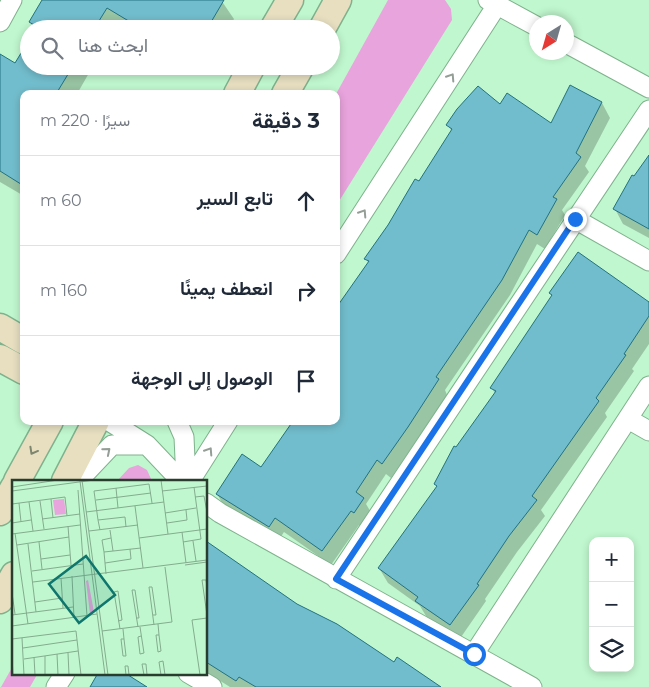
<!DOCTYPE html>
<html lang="ar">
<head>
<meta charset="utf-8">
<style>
  :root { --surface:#fff; --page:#f2f2f3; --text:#1f2937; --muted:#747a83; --line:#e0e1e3 }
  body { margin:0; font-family:Montserrat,Vazirmatn,sans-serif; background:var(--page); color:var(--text); direction:rtl }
  .controls { position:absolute; right:15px; bottom:15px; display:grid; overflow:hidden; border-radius:10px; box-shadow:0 2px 8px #0003 }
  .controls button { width:45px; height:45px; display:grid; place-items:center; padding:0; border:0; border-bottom:1px solid var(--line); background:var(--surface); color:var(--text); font:25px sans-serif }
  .compass { position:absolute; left:529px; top:15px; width:45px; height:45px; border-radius:50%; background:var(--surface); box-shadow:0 2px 8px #0003; rotate:217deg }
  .stop { position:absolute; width:15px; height:15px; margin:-11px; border:4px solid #1a73e8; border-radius:50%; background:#fff }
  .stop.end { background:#1a73e8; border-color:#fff; box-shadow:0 1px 5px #0008 }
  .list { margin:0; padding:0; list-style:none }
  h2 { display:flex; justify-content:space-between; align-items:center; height:65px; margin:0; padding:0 20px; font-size:21px }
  h2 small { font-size:16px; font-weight:400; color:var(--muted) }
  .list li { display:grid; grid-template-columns:32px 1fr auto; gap:15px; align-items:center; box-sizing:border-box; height:90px; padding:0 20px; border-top:1px solid var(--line) }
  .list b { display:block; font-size:19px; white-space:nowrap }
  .list em { font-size:16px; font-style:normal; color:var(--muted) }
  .icon { flex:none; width:28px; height:28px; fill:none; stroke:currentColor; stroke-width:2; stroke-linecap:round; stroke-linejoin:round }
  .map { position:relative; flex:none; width:649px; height:687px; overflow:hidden; direction:ltr }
  .search { position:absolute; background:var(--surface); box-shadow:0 2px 8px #0003; left:20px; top:20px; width:320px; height:55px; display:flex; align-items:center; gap:12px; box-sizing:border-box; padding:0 18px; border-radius:28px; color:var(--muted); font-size:19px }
  .panel { position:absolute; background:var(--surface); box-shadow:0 2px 8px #0003; left:20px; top:90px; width:320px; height:335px; border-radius:10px; direction:rtl }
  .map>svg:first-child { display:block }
  .green { fill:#e8a4dd }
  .shadow { fill:#0003 }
  .building { fill:#72bdcd; stroke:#227281 }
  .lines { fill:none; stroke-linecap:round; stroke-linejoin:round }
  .street-casing { stroke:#7eb28c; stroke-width:21 }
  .secondary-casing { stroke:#7eb28c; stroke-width:29 }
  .street { stroke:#fff; stroke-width:19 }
  .secondary { stroke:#e8dfc1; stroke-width:26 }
  .oneway { stroke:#949e96 }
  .oneway2 { stroke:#7e8670 }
  .route { stroke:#1a73e8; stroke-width:6 }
  .inset-road { fill:none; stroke:#83ad8e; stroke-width:1 }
  .view { fill:#0f766e; fill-opacity:0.15; stroke:#0f766e; stroke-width:2.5 }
  .inset-edge { fill:none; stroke:#283d2e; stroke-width:2.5 }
</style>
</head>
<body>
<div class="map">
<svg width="649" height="687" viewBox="0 0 649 687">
  <rect width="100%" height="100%" fill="#c0f7ce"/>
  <path class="green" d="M388,0H445L451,9L452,20L336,206V94Z
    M138,465L147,470L152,481H117L129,468Z
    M14,664V673H38L30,687H1Z"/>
  <path class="shadow" d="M43,0H221L234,19L228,29H124L117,25L115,29H34L30,22Z
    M29,66H93L77,94H24V196L0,182V83Z
    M186,66H205L200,75Z
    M602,103L610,118L585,166L589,172L562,210L565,215L545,249L537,244L510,295L445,390L447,395L391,478L386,474L366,504L372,514L362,527L359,525L331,565L284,532L278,541L226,509L217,494L336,421L369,264L366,259L419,183L452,132L448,125L500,106L551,125Z
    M649,157V238L623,224L615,209Z
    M550,293L649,303V344L632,369L634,371L605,413L607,417L541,510L545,516L517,552L485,599L486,601L459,640L426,616L420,606L388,583L379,568L437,487L436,484L457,449L495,394L492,388L552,297Z
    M206,543L296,605L394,664L439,687H230L206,672Z"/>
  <path class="building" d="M42,0H224L207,29H142L107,8L94,29H41L29,22Z
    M29,40V66H73L56,94H24V186L0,171V54L15,63Z
    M570,85L602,102L576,153L581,157L553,197L557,199L537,235L529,230L502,280L436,377L439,379L408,427L382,464L377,460L356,492L364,498L354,513L351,511L322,551L275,518L269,527L216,494L242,454L261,467L293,421H336V308L369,261L364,259L388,225L415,179L419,181L452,129L446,125L457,109L478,86L500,104L507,93L551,123Z
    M649,155V229L613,209L632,175L634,176Z
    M578,252L649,302V316L624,354L626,355L596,398L599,401L532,496L537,500L509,536L477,584L479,585L450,625L415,601L418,597L378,568L437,486L434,484L454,446L456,447L496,391L490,388L552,295L549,293Z
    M206,541L297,604L337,624L394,662L397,657L441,687H256L239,677L236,681L206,662Z
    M98,673H125L147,687H90Z"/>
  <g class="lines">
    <g class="street-casing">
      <path id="street" d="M488,0L536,26
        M0,22L12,0
        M566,43L649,88
        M575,219L649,261
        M336,254L497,5
        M628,419L649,431
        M109,421L147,445L181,481
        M177,421L184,437L186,481
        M78,481L112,445H147
        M190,481L228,421
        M206,503L220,513L532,687
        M336,579L649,110
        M474,654L649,386
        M188,673L212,687
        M56,687L65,673"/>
    </g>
    <g class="secondary-casing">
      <path id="secondary" d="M273,29L290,0
        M322,29L338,0
        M237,94L252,66
        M285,94L301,66
        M0,327L24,341
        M0,358L24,371
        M17,481L50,421
        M65,481L96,421
        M0,512L14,487
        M0,600L14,575"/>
    </g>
    <use href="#street" class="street"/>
    <use href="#secondary" class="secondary"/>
  </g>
  <defs><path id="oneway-chevron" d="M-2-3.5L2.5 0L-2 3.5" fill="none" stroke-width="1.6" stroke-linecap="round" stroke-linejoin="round" transform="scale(1.25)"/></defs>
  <g class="oneway">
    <use href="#oneway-chevron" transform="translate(451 77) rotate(-57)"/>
    <use href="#oneway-chevron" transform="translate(363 213) rotate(-57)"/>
    <use href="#oneway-chevron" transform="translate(107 451) rotate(-40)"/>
    <use href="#oneway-chevron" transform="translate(209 451) rotate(-57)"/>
  </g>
  <use class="oneway2" href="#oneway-chevron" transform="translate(33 451) rotate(119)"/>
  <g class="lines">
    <path class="route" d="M474,654L336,579L575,219"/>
  </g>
  <g transform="translate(12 480)">
    <rect width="195" height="195" fill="#c0f7ce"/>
    <path d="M52,19L54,34L43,35L41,20ZM76,100L82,132L78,134L74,101Z" fill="#e8a4dd"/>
    <path class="inset-road" d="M70,0L96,195M149,0L156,54M68,1L93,195M0,7L46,0M104,8L106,28M66,10L75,136M0,11L82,0M150,11L195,6M183,17L192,16L195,32M39,19L41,38M84,20L139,13M28,21L32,49M17,22L21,51M7,23L9,42M0,24L53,17L55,36M123,26L131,88M74,32L152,22M153,33L184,28M30,39L68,34M86,40L82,11L137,4L140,23M0,43L19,40M155,43L175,40L174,30M56,46L59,85M88,50L86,40L113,37L114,47M98,50L101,71M77,51L126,45M170,52L174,83M3,53L16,144M0,54L68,45M127,58L195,49M181,61L184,81M27,62L30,89M171,62L189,59L182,7M16,64L24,132M5,65L57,57M92,72L90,60L99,58M29,79L58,75M93,83L119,79L118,69M173,85L195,82M20,91L71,84M94,94L92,72L129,68M60,96L62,138M49,98L51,128M21,102L195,80M195,106L194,100H190L195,135M0,113L3,134M23,122L50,118M0,135L61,127M141,135H144L140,107H137L142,145M124,138H127L123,110H120L126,147M106,141L110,140L106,111L102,112L108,149M146,144L147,155L149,171L146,172L144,155H147M0,146L85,134M128,147L132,173L128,174L126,157L129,156M111,149L112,159L114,176H111L109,159H112M90,151L160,142L153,87M10,158L12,195M0,159L64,151L69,195M11,168L65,160M56,173L57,195M45,174L46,195M33,176V195M0,177L1,195M22,177L23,195M12,179L66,171M114,195L113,186H116L117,195M132,195L130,184H134L135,195M149,195L147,182L151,181L153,195M188,195L180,140L195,138"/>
    <path class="view" d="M74,76L103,115L67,143L37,104Z"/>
    <rect width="195" height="195" class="inset-edge"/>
  </g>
</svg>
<div class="controls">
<button>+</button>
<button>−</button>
<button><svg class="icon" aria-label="layers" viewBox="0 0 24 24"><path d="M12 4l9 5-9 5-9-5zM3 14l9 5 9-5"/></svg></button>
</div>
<svg class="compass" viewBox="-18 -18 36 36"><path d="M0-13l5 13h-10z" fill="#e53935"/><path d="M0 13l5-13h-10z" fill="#747a83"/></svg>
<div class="stop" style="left:474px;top:654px"></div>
<div class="stop end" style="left:575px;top:219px"></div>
<div class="search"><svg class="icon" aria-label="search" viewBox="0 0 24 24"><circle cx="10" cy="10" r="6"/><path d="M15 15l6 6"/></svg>ابحث هنا</div>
<section class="panel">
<h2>3 دقيقة<small>سيرًا · 220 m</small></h2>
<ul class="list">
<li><svg class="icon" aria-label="ahead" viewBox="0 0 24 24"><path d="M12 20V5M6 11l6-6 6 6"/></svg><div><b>تابع السير</b></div><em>60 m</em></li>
<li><svg class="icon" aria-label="right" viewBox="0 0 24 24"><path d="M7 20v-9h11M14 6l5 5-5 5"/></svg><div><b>انعطف يمينًا</b></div><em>160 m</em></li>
<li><svg class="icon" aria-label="arrive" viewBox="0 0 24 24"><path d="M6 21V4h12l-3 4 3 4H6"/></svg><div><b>الوصول إلى الوجهة</b></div></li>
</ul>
</section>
</div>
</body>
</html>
